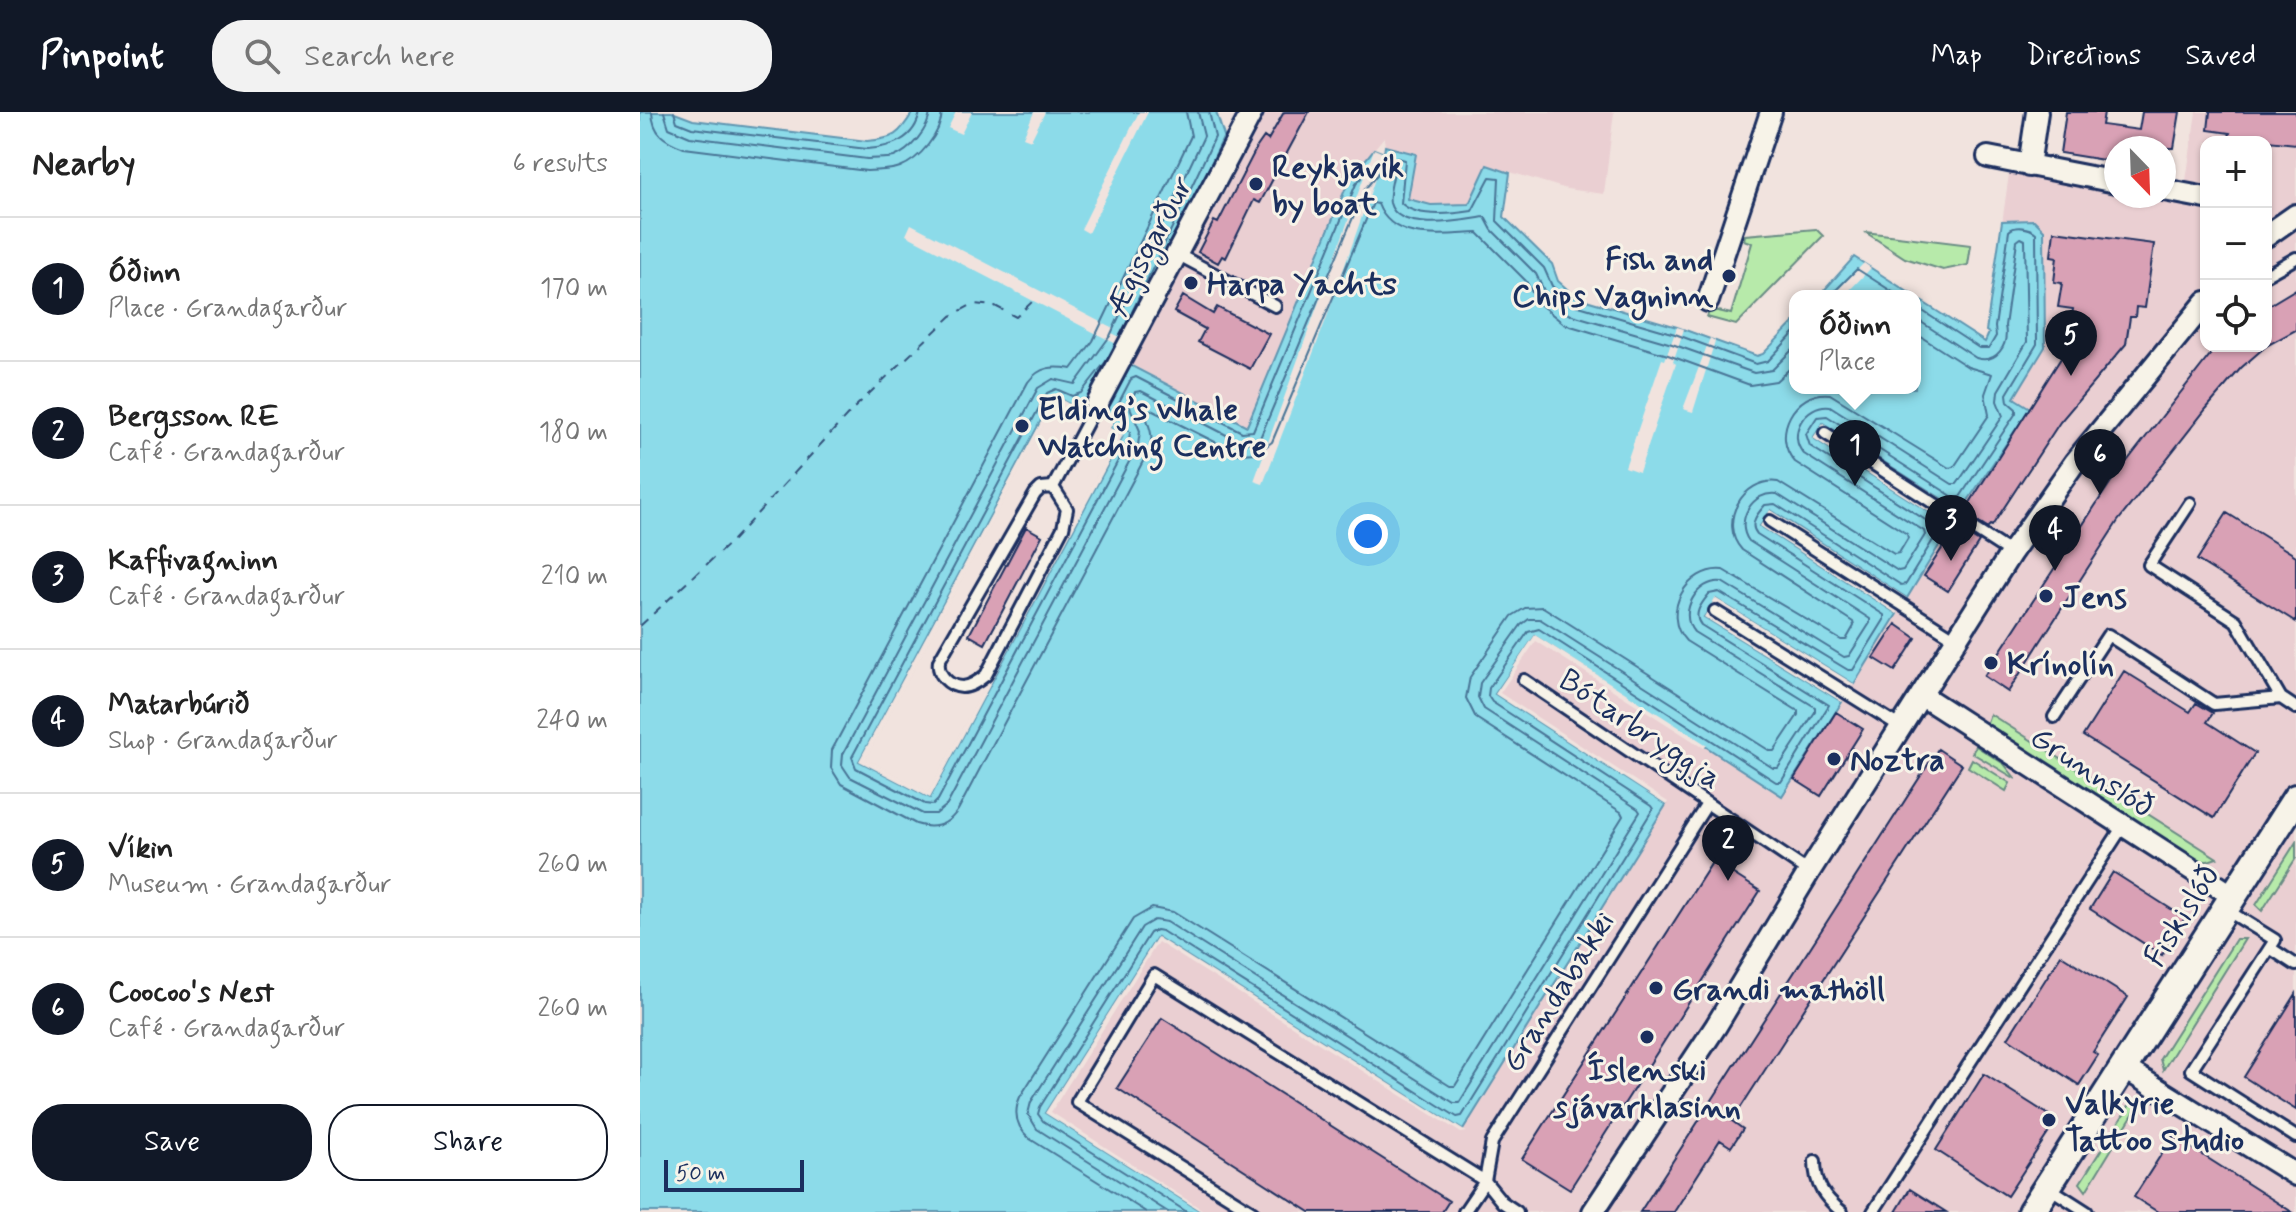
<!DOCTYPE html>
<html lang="en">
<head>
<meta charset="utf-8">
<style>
  :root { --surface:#fff; --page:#f2f2f2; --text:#222; --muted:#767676; --line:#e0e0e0; --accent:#111827 }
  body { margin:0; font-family:Mynerve,sans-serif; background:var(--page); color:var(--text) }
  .controls { position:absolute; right:24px; top:24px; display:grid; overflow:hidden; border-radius:16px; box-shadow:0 2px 6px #0004 }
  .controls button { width:72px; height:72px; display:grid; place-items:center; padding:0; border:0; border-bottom:2px solid var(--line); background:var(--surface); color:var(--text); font:40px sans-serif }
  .compass { position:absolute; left:1464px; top:24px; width:72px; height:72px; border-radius:50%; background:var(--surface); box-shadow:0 2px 6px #0004; rotate:157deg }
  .scale { position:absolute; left:24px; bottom:20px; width:140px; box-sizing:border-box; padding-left:8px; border:4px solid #1b2f5e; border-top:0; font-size:22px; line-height:28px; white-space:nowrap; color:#1b2f5e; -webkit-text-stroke:6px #f7f3e8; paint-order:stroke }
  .you { position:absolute; left:728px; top:422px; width:28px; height:28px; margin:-20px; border:6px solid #fff; border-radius:50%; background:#1a73e8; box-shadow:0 0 0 12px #1a73e833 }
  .badge { display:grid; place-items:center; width:52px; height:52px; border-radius:50%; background:var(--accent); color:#fff; font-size:26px; font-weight:700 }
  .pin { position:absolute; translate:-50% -66px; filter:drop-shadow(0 2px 4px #0008) }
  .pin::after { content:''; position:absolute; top:42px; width:28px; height:24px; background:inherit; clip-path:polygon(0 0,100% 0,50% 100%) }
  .popup { position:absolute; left:1149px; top:178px; width:132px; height:104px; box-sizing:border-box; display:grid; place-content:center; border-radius:16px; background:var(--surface); filter:drop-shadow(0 2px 6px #0005); font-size:26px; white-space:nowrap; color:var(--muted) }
  .popup b { font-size:30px; color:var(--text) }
  .popup::after { content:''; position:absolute; left:50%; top:100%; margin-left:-16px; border:16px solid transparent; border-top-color:var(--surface) }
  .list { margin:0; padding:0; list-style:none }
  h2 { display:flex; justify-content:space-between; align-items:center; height:104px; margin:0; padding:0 32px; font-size:34px }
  h2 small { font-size:26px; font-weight:400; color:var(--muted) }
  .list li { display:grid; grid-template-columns:52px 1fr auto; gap:24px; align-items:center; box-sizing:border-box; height:144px; padding:0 32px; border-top:2px solid var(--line) }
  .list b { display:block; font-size:30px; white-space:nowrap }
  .list p { margin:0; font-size:26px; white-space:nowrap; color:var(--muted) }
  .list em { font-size:26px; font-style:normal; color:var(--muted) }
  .actions { display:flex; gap:16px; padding:24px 32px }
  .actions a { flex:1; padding:18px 0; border:2px solid var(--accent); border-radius:32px; text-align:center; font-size:28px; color:var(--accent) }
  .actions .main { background:var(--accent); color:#fff }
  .icon { flex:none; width:44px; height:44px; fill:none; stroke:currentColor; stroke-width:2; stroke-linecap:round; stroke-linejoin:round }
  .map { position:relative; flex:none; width:1656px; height:1100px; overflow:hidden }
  header { display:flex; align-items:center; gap:48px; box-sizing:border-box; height:112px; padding:0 40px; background:var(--accent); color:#fff }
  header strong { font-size:38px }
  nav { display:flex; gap:44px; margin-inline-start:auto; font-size:28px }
  .search { width:560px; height:72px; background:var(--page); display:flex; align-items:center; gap:20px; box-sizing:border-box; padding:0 28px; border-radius:32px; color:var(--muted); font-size:30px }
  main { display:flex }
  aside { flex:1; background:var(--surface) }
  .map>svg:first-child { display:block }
  .built { fill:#eacfd2; fill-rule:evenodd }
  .green { fill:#b7eaaa; stroke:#698c84; stroke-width:2 }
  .water { fill:#8cdbe9; stroke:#5f96b1; stroke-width:2 }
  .pier { fill:#f1e3de }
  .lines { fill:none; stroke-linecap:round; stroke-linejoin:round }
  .shore { stroke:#487496; stroke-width:2 }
  .ferry { stroke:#32517a; stroke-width:2; stroke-dasharray:10 8; stroke-linecap:butt }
  .building { fill:#d9a1b5; stroke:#1b2f5e; stroke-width:2 }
  .service-casing { stroke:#1b2f5e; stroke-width:16 }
  .minor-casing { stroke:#1b2f5e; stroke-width:26 }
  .tertiary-casing { stroke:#1b2f5e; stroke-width:32 }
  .service { stroke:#f7f3e8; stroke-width:10 }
  .minor { stroke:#f7f3e8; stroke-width:20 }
  .tertiary { stroke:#f7f3e8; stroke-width:26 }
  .poi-dot { fill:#1b2f5e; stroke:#f7f3e8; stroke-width:3 }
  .labels { text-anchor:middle; stroke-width:6; stroke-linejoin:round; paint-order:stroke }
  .poi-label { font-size:32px; font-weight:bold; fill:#1b2f5e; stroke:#f7f3e8; text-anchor:start }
  .street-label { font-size:32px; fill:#1b2f5e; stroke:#f7f3e8 }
</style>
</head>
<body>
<header>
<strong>Pinpoint</strong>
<div class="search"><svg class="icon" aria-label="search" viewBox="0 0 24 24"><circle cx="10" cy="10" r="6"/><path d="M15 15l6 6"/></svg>Search here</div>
<nav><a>Map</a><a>Directions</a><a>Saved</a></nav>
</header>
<main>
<aside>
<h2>Nearby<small>6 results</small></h2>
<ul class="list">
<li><span class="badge">1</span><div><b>Óðinn</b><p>Place · Grandagarður</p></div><em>170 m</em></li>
<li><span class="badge">2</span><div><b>Bergsson RE</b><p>Café · Grandagarður</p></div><em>180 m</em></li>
<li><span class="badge">3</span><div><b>Kaffivagninn</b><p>Café · Grandagarður</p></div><em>210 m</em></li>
<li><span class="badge">4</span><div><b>Matarbúrið</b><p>Shop · Grandagarður</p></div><em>240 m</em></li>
<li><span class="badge">5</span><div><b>Víkin</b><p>Museum · Grandagarður</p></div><em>260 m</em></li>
<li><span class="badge">6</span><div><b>Coocoo's Nest</b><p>Café · Grandagarður</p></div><em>260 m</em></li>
</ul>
<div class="actions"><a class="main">Save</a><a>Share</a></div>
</aside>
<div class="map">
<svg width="1656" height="1100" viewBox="0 0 1656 1100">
  <rect width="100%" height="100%" fill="#f1e3de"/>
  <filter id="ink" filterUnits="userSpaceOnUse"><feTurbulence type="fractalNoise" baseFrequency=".0125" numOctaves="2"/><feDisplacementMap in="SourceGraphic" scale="16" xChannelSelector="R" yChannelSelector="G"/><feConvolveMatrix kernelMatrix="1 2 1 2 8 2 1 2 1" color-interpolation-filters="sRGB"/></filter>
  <g filter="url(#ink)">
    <path class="built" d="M599,0H974L964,82L927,77L847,53L829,92L791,93L767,88L775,42L745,34L744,25L709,68L607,314L479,246L584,24Z
      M1556,0H1656V1100H562L405,1001L517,825L855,582L895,523L1142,683L1064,505L1075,486L1214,571L1256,502L1120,414L1183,311L1321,398L1389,296L1374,286L1405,235L1404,197L1345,231L1371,48L1476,61V84H1524V67L1546,69ZM1566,30H1626V234H1566Z"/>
    <path class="green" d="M1176,117L1183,124L1096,213L1067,205L1070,197L1091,202L1112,131L1104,128L1105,123Z
      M1225,120L1331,133L1328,153L1303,158L1265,146Z
      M1350,602L1577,746L1568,749H1559L1346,613Z
      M1336,634L1364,652L1376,667L1332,641Z
      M1332,647L1370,671L1366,679L1328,655Z
      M1656,730V746L1622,799L1616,793Z
      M1596,827H1605L1523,958L1520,947Z
      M1501,989L1446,1079L1440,1071L1491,991Z"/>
    <path class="water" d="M0,0H32L53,8L227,29C254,27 259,23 273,0H576L584,24L479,246L446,288L431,293L414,284L219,649L290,686L483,324L470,316L476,305L465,299L490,253L607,314L709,68L734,37L744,41L745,34L776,42L768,87L791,93L829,92L847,53L870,61L864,105L912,152L918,169L936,185L1037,215L1117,244L1123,242L1155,209V276H1275V185L1345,230L1349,221L1346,219L1362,109L1394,108L1404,118L1405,235L1374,286L1390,296L1321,399L1183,311L1173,326L1311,414L1267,486L1131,398L1120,414L1257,502L1214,572L1076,487L1064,505L1202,590L1142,684L895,524L855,582L1026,693L823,1018L517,825L405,1001L562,1100H0Z
      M1214,145L1274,184H1179Z"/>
    <path class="pier" d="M316,0H332L321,22L308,16Z
      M394,0H405L391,28L383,25Z
      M499,0H508L448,121L441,117Z
      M734,37L744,41L687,205L623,372L614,369Z
      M271,112L474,217L472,221L488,229L484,236L266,123Z
      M1224,151L1231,156L1204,184H1192Z
      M1037,215L1044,217L1033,250L1036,252L999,360L985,355L1022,247L1025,248Z
      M1070,226L1075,229L1053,300L1043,297Z
      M415,284L431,293L446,288L449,290L432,297L416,289L225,647L289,681L478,325L466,318L471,307L462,302L461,297L476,305L470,316L483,323L290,686L219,649Z
      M1183,311L1321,399L1319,402L1184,316L1178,325L1313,411L1311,414L1173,326Z
      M1130,398L1267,486L1265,489L1131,404L1125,413L1259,499L1257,502L1120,414Z
      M1075,486L1214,572L1212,575L1077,492L1069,504L1204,587L1202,590L1064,505Z
      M895,523L1067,633L1064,636L896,529L860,581L1028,690L1026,693L855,582Z
      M517,825L823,1018L827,1020L821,1021L518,830L411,1000L566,1100H562L405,1001Z"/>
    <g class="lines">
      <path class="shore" d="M12,0C13,22 25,29 44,36L227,59C238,58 250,59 260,55C280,47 301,22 302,0
        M24,0L29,16L50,25L227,47C235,46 246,47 254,45C270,39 289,17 290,0
        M34,0L37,10L52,16L227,37C251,35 275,28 280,0
        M546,0L551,24L453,229L432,257C413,254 400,254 388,270L192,638L191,656L201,672L276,712C294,718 308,713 318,698L509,338C516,319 505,312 506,298H511L599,342L617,341L632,330L733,91L738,92C753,132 805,122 838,121L886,169L897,190L924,212L1028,243L1110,273L1136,269L1155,252
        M558,0L564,24L470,224L435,272L413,267L398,276L203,642L202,653L210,665L283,702H296L307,693L498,333L500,319L489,293L495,280L501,279L600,330L609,331L620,326L725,77L740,59L750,57L754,59C753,69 748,81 750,91C758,122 825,108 845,105L852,118L896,162L905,181L929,202L1032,232L1114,261L1132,258L1155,235
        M1190,184L1217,157L1259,184
        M492,200L575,25L569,0
        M467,248L441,281L432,284L416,277L407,281L212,645L216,656L285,692L293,693L298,688L489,328L490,320L483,313V303L477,294L491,267L496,265L602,320L613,319L716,72C730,55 741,40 765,48L761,91C776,106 813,102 832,99L850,65L859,66L857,109L904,156L912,174L932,192L1035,222L1116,252L1128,249L1155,220
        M506,1100L390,1027C376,1015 373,1001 380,985L493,807L512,796L533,800L810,974H815L983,704L981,700L836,606L826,586L830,565L872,504L885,496L903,495L1130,639H1134L1158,603V599L1046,529C1020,502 1047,454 1083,458L1201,528H1206L1214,514L1213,510L1102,438C1077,411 1103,365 1138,370L1254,442L1259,441L1268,426L1267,422L1155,350C1130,323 1155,278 1190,282L1309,356L1314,355L1349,303L1345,282L1352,262L1328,255L1275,221
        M528,1100L397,1017L388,1002L391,990L502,815L514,808L527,810L814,991H819L1000,700L998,697L844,597L838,585L840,571L881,513L889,507H900L1133,656H1138L1175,600V595L1054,520C1037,500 1058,467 1082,470L1204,545L1209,544L1230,511V507L1109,429C1094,409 1113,378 1137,382L1258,459L1263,458L1285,423L1284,419L1164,342C1146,323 1165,291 1190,294L1312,372H1317L1363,304L1357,289L1358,279L1387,230L1385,128L1381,126L1377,129L1365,214C1369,233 1357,252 1336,246L1275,206
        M547,1100L403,1009L398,1002L400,995L510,821L516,818L522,819L817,1005L822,1004L1013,697L1011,694L852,590L848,584L849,576L888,520L899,517L1136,670H1141L1189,593L1061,513C1052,502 1062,491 1069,482L1079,480L1208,558H1213L1244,508V503L1117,422C1108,412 1118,401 1125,393L1135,392L1261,473L1266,472L1298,420V416L1170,334L1166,322L1177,305L1187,304L1315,386L1320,385L1376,301V297L1368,290L1367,282L1397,232L1396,121C1389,115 1375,113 1369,119L1355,215L1356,224L1349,236H1339L1275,194"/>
      <path class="ferry" d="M0,514L93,428L215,295L311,204L333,192L355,194L376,205L393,189"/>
    </g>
    <path class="building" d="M644,0H669L620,91L614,88L586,146L582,144L578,151L558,140L574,109L578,111L617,35L624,25L628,28Z
      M1426,0H1464L1462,13L1499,18L1502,0H1540L1534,36H1476V50L1420,41Z
      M1570,0H1656V32L1589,25L1590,21L1568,18Z
      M1414,119L1514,132L1505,196L1496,195L1495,205H1490L1486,232L1420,310L1352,414L1350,413L1347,416L1324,401L1326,397L1428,235L1433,197L1418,195L1422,171L1414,170L1417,145L1411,144Z
      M1656,177V218L1626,234L1601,256L1566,297L1478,409L1368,580L1344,564L1470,371L1577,234H1626V195Z
      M543,184L573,202L577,195L629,222L610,257L558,230L565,217L534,200Z
      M1587,401L1656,444V510L1557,448Z
      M386,415L402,424L345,532L329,523Z
      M1316,415L1339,430L1308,479L1284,464Z
      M1256,512L1276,526L1255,559L1234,546Z
      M1484,559L1550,600L1556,591L1573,601L1567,610L1615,641L1574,706L1443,624Z
      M1196,600L1223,617L1181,684L1154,667Z
      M1298,637L1322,653L1092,1009L1103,1017L1091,1035L1080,1028L1034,1100H1000Z
      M1073,749L1120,779L930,1077L882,1047Z
      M1473,760L1545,806L1522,843L1450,797Z
      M1421,843L1488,885L1453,940L1458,943L1439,973L1368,926Z
      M1656,882V998L1604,965Z
      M522,906L809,1089L802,1100H670L477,976Z
      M1344,962L1417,1008L1367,1084L1296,1038Z
      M1533,1024L1652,1100H1518L1494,1085Z
      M1270,1077L1306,1100H1256Z"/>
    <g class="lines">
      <g class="service-casing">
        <path id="service" d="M537,142L635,194
          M1626,163L1656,146
          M1185,321L1371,441
          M413,375L427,397L423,416L346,563C340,568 331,575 322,575C308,574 297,562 299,549L395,382L401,376L413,375L456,294
          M1550,391L1509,453L1596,509L1641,586L1656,596
          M1130,409L1316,527
          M1075,499L1261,615
          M884,568L1169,760
          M1414,605L1468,523L1574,592L1641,586
          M1585,797L1635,828L1551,958L1656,1025
          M1630,836L1656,853
          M1175,1049C1175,1073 1184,1085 1202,1100
          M1408,1075L1447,1100
          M613,1100L437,990L514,863L845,1069L862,1090L877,1100
          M824,1100L845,1069L852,1030L1067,692
          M1233,1100L1483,714"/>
      </g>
      <g class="minor-casing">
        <path id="minor" d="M1348,45L1476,70
          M1389,54L1397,0
          M1524,78L1566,86
          M1626,124L1656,103
          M1068,189L1131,0
          M456,294L612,0
          M1281,583L1593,784
          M1484,956L1656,1063
          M953,1100L1076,914L1169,760L1371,441L1435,350L1566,190"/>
      </g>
      <g class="tertiary-casing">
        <path id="tertiary" d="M1391,1100L1656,686"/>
      </g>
      <use href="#service" class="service"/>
      <use href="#minor" class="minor"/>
      <use href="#tertiary" class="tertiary"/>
    </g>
  </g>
  <g class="poi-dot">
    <circle cx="616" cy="72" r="8"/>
    <circle cx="1089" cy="164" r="8"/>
    <circle cx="551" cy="171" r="8"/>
    <circle cx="382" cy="314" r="8"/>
    <circle cx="1406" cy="484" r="8"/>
    <circle cx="1351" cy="551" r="8"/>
    <circle cx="1194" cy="647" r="8"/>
    <circle cx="1016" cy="876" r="8"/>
    <circle cx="1007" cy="925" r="8"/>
    <circle cx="1409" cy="1008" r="8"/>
  </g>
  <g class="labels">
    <g class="poi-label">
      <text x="632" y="65">Reykjavik<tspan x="632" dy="37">by boat</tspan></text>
      <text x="1073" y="157" text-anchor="end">Fish and<tspan x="1073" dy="37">Chips Vagninn</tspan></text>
      <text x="567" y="182">Harpa Yachts</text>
      <text x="398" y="307">Elding’s Whale<tspan x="398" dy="37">Watching Centre</tspan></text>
      <text x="1422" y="495">Jens</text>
      <text x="1367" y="562">Krínolín</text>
      <text x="1210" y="658">Noztra</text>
      <text x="1032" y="887">Grandi mathöll</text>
      <text x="1007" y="968" text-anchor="middle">Íslenski<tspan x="1007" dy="37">sjávarklasinn</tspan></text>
      <text x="1425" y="1001">Valkyrie<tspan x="1425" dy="37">Tattoo Studio</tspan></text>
    </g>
    <g class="street-label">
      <text transform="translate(508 133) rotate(-62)" y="11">Ægisgarður</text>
      <text transform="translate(1001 616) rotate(34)" y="11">Bótarbryggja</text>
      <text transform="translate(1453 659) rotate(33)" y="11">Grunnslóð</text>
      <text transform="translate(1541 803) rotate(-58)" y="11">Fiskislóð</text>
      <text transform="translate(917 879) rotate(-58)" y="11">Grandabakki</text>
    </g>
  </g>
</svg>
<div class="controls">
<button>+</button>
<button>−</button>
<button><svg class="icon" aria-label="locate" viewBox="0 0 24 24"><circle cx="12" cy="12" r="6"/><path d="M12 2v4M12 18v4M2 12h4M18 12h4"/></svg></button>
</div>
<svg class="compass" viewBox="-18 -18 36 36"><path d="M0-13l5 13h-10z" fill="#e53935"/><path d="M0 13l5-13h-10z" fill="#767676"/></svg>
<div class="scale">50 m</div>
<div class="you"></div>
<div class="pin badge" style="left:1215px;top:374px">1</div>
<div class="popup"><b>Óðinn</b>Place</div>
<div class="pin badge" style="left:1088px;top:769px">2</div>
<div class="pin badge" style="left:1311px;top:449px">3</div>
<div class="pin badge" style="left:1415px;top:459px">4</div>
<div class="pin badge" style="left:1431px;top:264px">5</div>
<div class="pin badge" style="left:1460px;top:383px">6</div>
</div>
</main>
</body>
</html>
